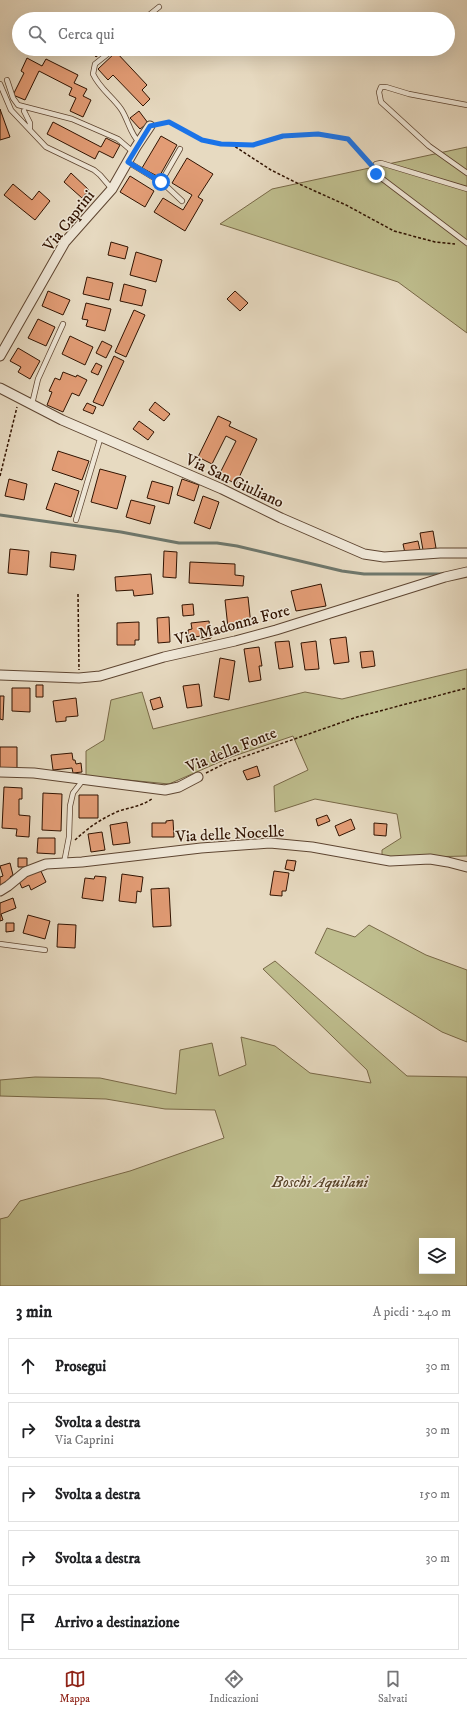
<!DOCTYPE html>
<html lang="it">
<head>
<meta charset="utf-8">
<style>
  :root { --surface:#fff; --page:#f2f2f2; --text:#202124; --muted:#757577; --line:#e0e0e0; --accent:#8f2418 }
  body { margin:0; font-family:"IM FELL DW Pica",serif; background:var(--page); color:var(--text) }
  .controls { position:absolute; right:12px; bottom:12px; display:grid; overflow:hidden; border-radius:0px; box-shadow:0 4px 16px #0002 }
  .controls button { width:36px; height:36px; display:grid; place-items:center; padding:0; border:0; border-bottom:1px solid var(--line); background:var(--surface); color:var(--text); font:20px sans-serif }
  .stop { position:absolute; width:12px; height:12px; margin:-9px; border:3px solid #1a73e8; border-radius:50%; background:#fff }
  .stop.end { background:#1a73e8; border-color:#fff; box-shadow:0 1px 4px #0008 }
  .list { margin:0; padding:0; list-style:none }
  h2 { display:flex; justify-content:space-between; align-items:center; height:52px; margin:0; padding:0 16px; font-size:17px }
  h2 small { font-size:13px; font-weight:400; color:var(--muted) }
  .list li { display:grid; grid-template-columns:26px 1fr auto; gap:12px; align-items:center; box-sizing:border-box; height:56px; margin:0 8px 8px; padding:0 8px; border:1px solid var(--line); border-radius:0px }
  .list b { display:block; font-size:15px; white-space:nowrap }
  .list p { margin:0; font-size:13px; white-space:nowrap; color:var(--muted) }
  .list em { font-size:13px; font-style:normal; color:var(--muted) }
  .icon { flex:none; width:22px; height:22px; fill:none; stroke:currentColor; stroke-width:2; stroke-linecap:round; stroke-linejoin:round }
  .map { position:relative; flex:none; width:467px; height:1286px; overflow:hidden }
  .search { position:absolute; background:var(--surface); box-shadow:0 4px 16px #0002; left:12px; right:12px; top:12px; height:44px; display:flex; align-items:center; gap:10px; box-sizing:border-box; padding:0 14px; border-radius:22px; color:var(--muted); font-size:15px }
  .sheet { height:372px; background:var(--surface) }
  nav { display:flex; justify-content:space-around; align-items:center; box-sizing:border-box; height:56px; border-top:1px solid var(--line); background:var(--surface); font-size:11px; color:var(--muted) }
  nav a { display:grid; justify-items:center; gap:2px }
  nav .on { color:var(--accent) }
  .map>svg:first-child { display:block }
  .green { fill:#bebd8d; stroke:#786847; fill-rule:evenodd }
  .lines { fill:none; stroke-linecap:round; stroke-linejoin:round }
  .stream { stroke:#6e776c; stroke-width:3 }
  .building { fill:#e29c75; stroke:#311301 }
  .lane-casing { stroke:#5e4531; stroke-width:6 }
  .street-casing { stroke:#5e4531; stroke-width:11 }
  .path { stroke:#311301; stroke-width:1.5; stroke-dasharray:3 2; stroke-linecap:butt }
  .lane { stroke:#efe7d7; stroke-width:4.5 }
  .street { stroke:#efe7d7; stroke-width:9 }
  .route { stroke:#1a73e8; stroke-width:5 }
  .labels { text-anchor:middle; stroke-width:3; stroke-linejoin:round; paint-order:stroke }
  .street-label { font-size:16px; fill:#311301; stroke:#efe7d7 }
  .park-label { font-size:16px; font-style:italic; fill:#5b462b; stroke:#efe7d7 }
</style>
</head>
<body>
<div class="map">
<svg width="467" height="1286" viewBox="0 0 467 1286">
  <rect width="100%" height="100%" fill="#e7dac1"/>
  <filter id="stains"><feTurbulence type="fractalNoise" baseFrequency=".005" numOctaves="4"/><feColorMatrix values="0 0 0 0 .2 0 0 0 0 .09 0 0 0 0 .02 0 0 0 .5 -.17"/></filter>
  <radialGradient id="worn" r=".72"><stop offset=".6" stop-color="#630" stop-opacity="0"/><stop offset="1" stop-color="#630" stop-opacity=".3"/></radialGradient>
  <path class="green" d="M467,147V333L398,282L220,224L272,189Z
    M467,669V856L382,858V850L401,838L397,814L315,799L275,812L274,786L308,770L293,736L231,757L169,784L86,776V751L104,740L111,700L142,692L153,729L305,692L342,699Z
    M369,925L426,955L467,970V1042L442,1032L315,953L327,928L355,937Z
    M275,961L407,1076L467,1077V1286H0V1219L8,1217L20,1201L130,1171L224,1138L215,1110L165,1109L106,1099L0,1096V1080L35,1077L100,1078L176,1094L180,1050L212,1043L219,1076L246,1065L241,1037L275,1046L310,1073L371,1083L367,1070L263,969ZM422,1241H452V1271H422Z"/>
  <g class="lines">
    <path class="stream" d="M0,515L121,532L179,543H217L237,546L342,571L364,574H443"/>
  </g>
  <path class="building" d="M156,13L161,19H149Z
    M90,49H106L96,57Z
    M116,52L147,85L142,90L150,99L143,106L113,75L108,80L98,69Z
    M27,58L42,66L46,59L78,75L74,83L87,89L83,96L91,100L83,117L70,111L76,98L69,95L72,88L39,71L25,100L13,95L24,73L21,71Z
    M0,109L10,137L0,140Z
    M139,111L148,123L140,129L130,118Z
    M53,122L101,147L106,138L120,145L113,158L99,151L95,159L47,134Z
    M161,136L177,145L159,177L142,168Z
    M187,158L213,174L198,197L203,200L185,231L154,212L163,198L183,210L192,195L172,183Z
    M71,173L89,190L82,198L64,182Z
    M130,176L154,191L145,207L120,192Z
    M13,184L32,200L39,191L50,201L35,220L4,195Z
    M111,242L128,247L125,259L108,255Z
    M136,252L162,260L156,282L130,275Z
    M87,277L113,283L109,300L83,294Z
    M124,284L146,290L142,306L120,301Z
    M48,291L70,300L63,315L42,306Z
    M235,291L248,303L240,311L227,299Z
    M86,303L111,309L105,331L86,326L88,320L82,319Z
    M134,310L145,315L126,357L115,352Z
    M38,319L55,327L46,346L28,338Z
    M70,336L93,347L85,365L62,354Z
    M102,341L112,346L106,358L96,353Z
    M18,348L40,361L30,379L18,372L21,367L10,361Z
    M114,356L124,361L103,406L93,402Z
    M96,363L102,366L98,375L91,372Z
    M63,372L76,377L77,375L87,380L79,396L72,393L63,412L47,405L52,392L49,391L55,378L60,380Z
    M155,402L170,414L164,421L149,410Z
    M87,403L96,407L93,414L83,410Z
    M218,416L231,422L229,426L257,439L236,484L219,475L236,441L226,436L212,464L198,457Z
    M139,421L154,432L148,440L133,429Z
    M58,451L89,461L82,480L52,470Z
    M100,469L126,476L117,509L91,502Z
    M9,479L27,484L24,500L5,496Z
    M182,479L199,485L194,501L177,495Z
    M152,481L173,487L169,504L147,498Z
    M55,483L79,491L71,517L46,509Z
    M203,496L219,502L210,529L194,523Z
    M131,500L155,506L150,524L126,517Z
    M433,531L436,548L423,550L420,533Z
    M418,541L420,550L405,553L403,544Z
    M10,549L29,551L27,575L8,573Z
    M164,551L177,552L176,578L163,577Z
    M51,552L76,555L74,570L50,567Z
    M190,562L235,564V575L244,576L243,586L189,583Z
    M151,574L153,594L134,596L133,590L116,591L115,577Z
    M321,584L326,606L296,611L291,591Z
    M248,597L251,625L228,628L225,600Z
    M193,604L194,615L183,616L182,605Z
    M169,617L170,642L158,643L157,618Z
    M209,621L211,638L202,640L201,636L189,638L188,630L192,629L191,623Z
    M139,622V640H135V645H117V623Z
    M346,637L349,662L334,664L330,639Z
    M289,641L293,667L279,669L275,642Z
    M316,641L319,669L305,670L301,643Z
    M259,647L262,666H259L261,680L249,682L244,649Z
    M373,651L375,666L362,668L360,652Z
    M220,658L235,661L229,700L214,697Z
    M199,684L202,706L187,708L183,686Z
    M36,685H43V697H36Z
    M12,688H30V712L12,711Z
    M0,696H4L3,720L0,719Z
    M160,697L163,707L153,710L150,700Z
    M76,698L78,716L66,717V721L56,722L53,701Z
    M0,747H17V769H0Z
    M72,753L73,760H75L76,764L81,763L82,772L73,773L72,768L53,770L51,755Z
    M257,766L260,776L247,780L243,771Z
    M4,787L22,788V799H19V815L30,816L29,837L16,836L17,829L2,828Z
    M43,793L62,794L61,831L42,830Z
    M79,795H98V818H79Z
    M327,815L330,821L318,826L316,819Z
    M351,819L355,829L339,836L335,826Z
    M173,820L174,837H152V823H166V821Z
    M127,822L130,843L113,845L110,825Z
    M374,823L387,824L386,836L374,835Z
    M102,832L105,850L91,852L88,834Z
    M38,838H55V854L37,853Z
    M18,858H27V867H18Z
    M287,860L296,861L294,871L285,869Z
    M10,863L13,875L10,877L11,879L0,888V877L3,876L0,866Z
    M40,869L46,882L31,890L29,885L22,888L18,879Z
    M274,871L289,873L286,891H282V896L270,895Z
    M122,874L143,877L141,892L137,891L136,903L119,901Z
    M95,876L106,877L103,901L82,898L85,878L94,879Z
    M169,888L171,926L153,927L151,889Z
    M13,898L16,908L1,914L3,920L0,921V903Z
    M28,915L50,921L45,939L23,933Z
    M6,923H14V931L6,932Z
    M58,924L76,925L75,948L57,947Z"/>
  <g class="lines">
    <g class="lane-casing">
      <path id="lane" d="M144,19L159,7
        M114,49L95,64L93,74C100,89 112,96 121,109C128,119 130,134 139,142
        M7,80L13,98L18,105L72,119L118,139L133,152
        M0,84L11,110L46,147L94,170L100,175L112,189
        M467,105L409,94L386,87H381L379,92L381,102L429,146L467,173
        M24,111L30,123V128
        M128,162L164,184L182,201
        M161,182L180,149
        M467,189L381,163L376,164L374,167L376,174L467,243
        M32,404L38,379L63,324
        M76,520L101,436
        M64,863L69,837L70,806L73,793L83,780
        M0,944L45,950"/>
    </g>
    <g class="street-casing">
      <path id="street" d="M0,356L65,242L112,189L136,147L150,126
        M0,388L62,420L222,489L281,518L364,554L384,557L440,553H467
        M0,675L79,678L100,676L164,657L235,641L276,630L445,577L467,572
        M0,772L34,773L165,790L179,787L198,777
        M0,891L8,886L25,872L46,864L82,862L201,848L270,843L312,847L390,861L430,859L448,862L467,867"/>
    </g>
    <path class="path" d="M158,125L169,122L202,140L221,144L253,145L283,136L318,134L348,139L369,163
      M231,144L271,170L297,183L346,205L394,231L435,242L455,244
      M0,476L17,407
      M78,594L79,670
      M206,773L226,763L357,717L467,688
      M75,840C88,828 102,818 119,811C131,807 143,806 153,798"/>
    <use href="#lane" class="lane"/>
    <use href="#street" class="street"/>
  </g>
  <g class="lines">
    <path class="route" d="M161,182L128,162L150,126L169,122L202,140L221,144L253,145L283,136L318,134L348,139L374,168L376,174"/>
  </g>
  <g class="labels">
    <g class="street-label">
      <text transform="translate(68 220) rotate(-52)" y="6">Via Caprini</text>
      <text transform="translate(235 480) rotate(25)" y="6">Via San Giuliano</text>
      <text transform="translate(232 624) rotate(-15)" y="6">Via Madonna Fore</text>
      <text transform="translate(231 749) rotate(-22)" y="6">Via della Fonte</text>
      <text transform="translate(230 833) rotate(-3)" y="6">Via delle Nocelle</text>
    </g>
    <g class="park-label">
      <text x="320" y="1187">Boschi Aquilani</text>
    </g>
  </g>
  <rect width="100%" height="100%" filter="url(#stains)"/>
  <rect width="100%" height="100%" fill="url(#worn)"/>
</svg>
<div class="controls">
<button><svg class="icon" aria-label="layers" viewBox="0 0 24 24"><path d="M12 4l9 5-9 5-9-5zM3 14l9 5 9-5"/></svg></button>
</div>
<div class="stop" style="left:161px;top:182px"></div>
<div class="stop end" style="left:376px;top:174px"></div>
<div class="search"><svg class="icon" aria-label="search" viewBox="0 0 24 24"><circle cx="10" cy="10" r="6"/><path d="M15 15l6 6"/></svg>Cerca qui</div>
</div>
<section class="sheet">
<h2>3 min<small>A piedi · 240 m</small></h2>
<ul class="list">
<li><svg class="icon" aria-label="ahead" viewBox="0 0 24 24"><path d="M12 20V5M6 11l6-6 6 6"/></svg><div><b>Prosegui</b></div><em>30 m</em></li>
<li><svg class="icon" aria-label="right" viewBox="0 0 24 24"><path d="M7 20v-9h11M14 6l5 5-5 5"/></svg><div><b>Svolta a destra</b><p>Via Caprini</p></div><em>30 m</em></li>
<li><svg class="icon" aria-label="right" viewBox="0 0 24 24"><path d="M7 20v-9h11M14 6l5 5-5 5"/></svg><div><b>Svolta a destra</b></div><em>150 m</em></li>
<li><svg class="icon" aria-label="right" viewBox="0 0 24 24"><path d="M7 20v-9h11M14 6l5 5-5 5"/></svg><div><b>Svolta a destra</b></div><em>30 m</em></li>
<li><svg class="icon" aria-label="arrive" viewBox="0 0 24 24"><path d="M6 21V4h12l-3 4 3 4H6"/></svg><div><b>Arrivo a destinazione</b></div></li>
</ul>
</section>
<nav>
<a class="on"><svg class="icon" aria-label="map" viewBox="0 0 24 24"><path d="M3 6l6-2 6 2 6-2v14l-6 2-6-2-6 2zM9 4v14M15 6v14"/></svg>Mappa</a>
<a><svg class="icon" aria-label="directions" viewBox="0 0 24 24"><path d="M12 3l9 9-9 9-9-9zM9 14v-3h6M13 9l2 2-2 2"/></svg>Indicazioni</a>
<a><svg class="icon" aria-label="saved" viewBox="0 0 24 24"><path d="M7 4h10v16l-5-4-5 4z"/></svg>Salvati</a>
</nav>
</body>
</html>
